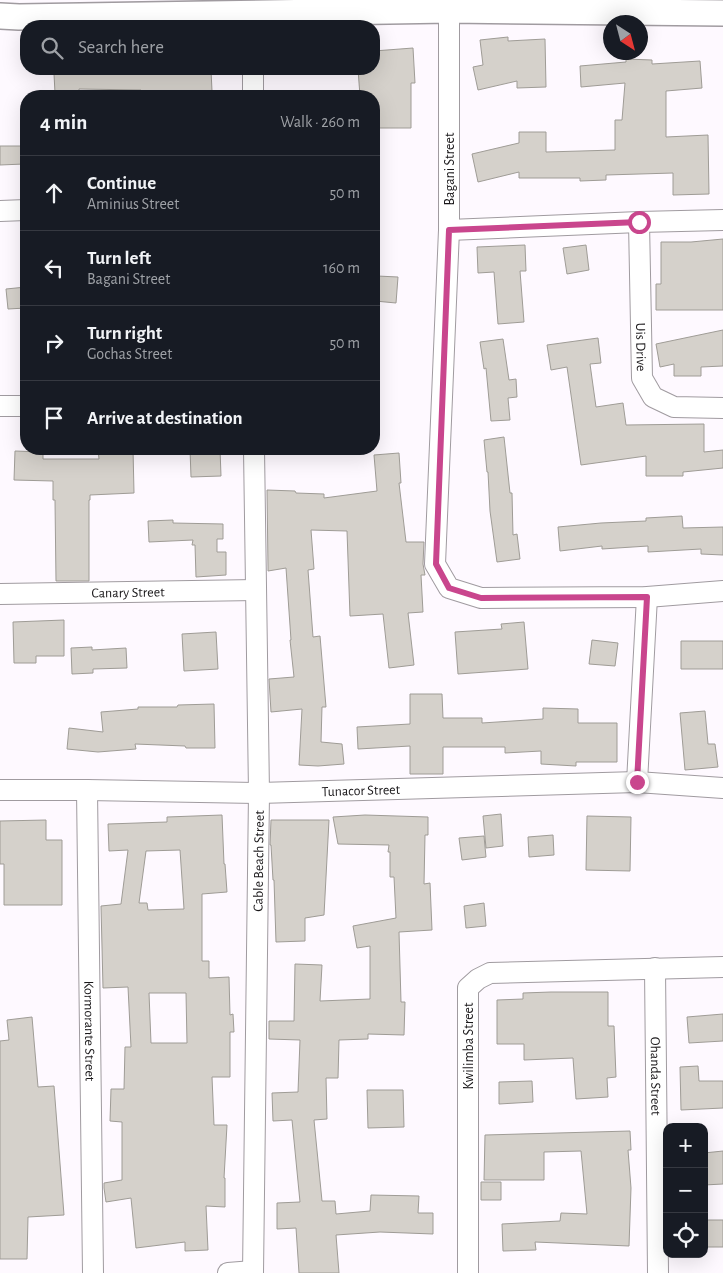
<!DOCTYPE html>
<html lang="en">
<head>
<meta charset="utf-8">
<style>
  :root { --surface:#171b24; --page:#20242c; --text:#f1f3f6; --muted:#9ea1a6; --line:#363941 }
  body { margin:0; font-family:"Alegreya Sans",sans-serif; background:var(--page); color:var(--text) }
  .controls { position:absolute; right:15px; bottom:15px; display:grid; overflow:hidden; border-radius:10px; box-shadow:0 5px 20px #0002 }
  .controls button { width:45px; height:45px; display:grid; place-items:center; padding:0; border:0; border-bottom:1px solid var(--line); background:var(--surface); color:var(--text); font:25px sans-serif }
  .compass { position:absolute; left:603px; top:15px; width:45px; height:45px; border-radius:50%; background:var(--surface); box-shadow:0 5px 20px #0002; rotate:144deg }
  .stop { position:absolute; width:15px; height:15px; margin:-11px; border:4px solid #c9468d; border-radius:50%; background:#fff }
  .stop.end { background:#c9468d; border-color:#fff; box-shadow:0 1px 5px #0008 }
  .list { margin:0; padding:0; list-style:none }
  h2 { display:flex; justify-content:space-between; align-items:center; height:65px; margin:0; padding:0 20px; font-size:21px }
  h2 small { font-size:16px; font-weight:400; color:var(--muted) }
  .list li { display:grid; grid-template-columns:32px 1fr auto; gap:15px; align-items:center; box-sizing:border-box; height:75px; padding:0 20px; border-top:1px solid var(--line) }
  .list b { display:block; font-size:19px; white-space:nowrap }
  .list p { margin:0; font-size:16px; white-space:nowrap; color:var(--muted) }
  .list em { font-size:16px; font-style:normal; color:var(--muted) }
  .icon { flex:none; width:28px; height:28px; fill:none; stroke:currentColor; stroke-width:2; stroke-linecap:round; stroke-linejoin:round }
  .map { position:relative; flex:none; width:723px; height:1273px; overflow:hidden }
  .search { position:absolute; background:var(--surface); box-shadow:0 5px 20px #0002; left:20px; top:20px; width:360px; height:55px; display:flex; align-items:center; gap:12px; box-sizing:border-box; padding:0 18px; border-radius:20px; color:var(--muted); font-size:19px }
  .panel { position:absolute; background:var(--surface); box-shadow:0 5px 20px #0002; left:20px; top:90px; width:360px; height:365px; border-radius:20px }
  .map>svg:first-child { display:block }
  .building { fill:#d5d1cb; stroke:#9f9c96; fill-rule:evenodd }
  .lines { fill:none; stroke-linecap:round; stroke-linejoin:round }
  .minor-casing { stroke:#a09ba0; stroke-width:22 }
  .tertiary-casing { stroke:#a09ba0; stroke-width:28 }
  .minor { stroke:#fff; stroke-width:20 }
  .tertiary { stroke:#fff; stroke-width:25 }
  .route { stroke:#c9468d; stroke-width:6 }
  .labels { text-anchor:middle; stroke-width:4; stroke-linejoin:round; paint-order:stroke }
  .street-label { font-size:14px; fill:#191719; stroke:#fff }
</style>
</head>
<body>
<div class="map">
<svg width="723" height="1273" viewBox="0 0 723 1273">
  <rect width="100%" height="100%" fill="#fef9ff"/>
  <path class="building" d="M508,37V41L545,39L546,87L517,88V81L478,90L473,67L483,65L480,40Z
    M413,48L415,83H411V128H374V96H360L358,69H374V51Z
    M626,59L652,60V64L700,61L702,88L666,91V137L708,135L709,194L673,195V173L606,175V180L580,181V178H519V172L478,182L472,154L519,143V132H546V152L615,150V120H622L625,83L581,87L580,66L626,62Z
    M98,69H167V71L211,70L212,91L180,92L160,96H143L141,90L79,89V92L55,93L54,74L98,72Z
    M0,146H23L24,164L0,165Z
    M723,239V310H656V284H661V242H691Z
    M525,245L526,271H520L524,322L498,324L494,272L478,273L477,247Z
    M586,245L589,270L567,274L563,248Z
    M377,276L398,277L396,303L375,301Z
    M26,287V308L8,309L6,289Z
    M723,330V366L701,367V376H674V364L660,367L656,344Z
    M598,338L601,363L590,364L596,407L623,403L626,425L704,424V452L723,450V468L683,472V476H646V456L581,465L567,367L551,370L547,345Z
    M503,339L509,380L516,379L517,397L508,398L510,420L491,421L486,368L484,369L480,342Z
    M504,437L510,493H512L513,535L517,534L520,559L497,562L490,511L488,472H487L484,440Z
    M98,449H133L134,493L90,495V500H89V581H56L55,500H53V481L14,480L15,451L43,452V459H99Z
    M190,449H220L221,476L191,477Z
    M399,453L401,483H399L406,542H424L423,564L425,575H421L423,612L408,613L414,665L389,668L383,614L350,616L347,531L311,530L314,569L308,570L313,637L320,636L326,707H322L321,742L342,744L344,764L318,766L299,765L302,709L271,712L269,679L294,677L290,640H291L286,568L268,571V567L267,490L295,491L296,493L324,494V498L377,491L374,455Z
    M682,516L683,528L723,527V555L701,554V549L648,552V546L602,549V546L560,551L558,527L601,523L646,521V518Z
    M173,520V523L223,524V539H217V552H226V575L196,577L195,545H192L193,540L149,542L148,521Z
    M64,620V656H36V663H14L13,622Z
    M524,622L528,669L458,674L455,632L502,629L501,624Z
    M216,632L218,669L184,671L182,634Z
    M592,640L618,643L615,666L589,664Z
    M681,641H723V669H681Z
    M92,647V650L126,648L127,668L93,669V673L72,674L71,648Z
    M410,694H442L443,718H482V723L543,719V708L578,709V723H617V762H576V766L541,764V751L505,753V747H443V774H410V746L358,749L357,727L410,724Z
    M214,704L215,748H186L185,746L135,744L136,749L98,752L67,749L69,728L103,732L101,712L138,709V707H177L178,705Z
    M705,711L708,744H715L718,767L685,770L680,713Z
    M501,814L503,846L486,848L483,816Z
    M222,815L224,864H225L227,892L202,894V961H209V978L229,977L230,1015L233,1014L234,1032H230V1077H212L214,1125H227L224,1178H225V1207L206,1206L208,1250L185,1251V1242L136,1248L131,1198L106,1202L104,1188V1183L122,1180V1122L110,1121L111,1089H124L125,1047H131L128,987L103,988L101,906L121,904L128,850L109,851L108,824L167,822V817ZM180,850L184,909L148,910L147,903H139L146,851ZM149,993H186L187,1043H151Z
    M365,815L428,817V835H425L424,884L430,883L432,930L399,932L401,1002H405L404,1035L368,1034V1039L339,1040L338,1078H326L327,1119L314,1120L322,1201H335L336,1214L370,1211L371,1195L419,1196L418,1213H433V1234L380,1232L336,1235L339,1273H299L296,1228L277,1229V1203L300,1202L292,1120L273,1121L272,1093L298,1092L300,1040L269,1039V1021H294L295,964L322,965L320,1001L370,999V946L357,948L353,926L396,918L394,877H390V852H388L389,845L338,844L333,817Z
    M587,816L631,817L630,871L586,870Z
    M46,820V840H62V905H4V864H0V821Z
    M271,820H329L324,915L305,918V941L276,942L274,880H273L271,845H270Z
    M553,835L554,855L529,857L528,837Z
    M484,836L486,857L462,860L459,838Z
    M484,903L486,926L466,928L464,906Z
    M551,992H608V1026H614L616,1077L607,1078L608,1097L576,1099L573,1058L524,1060V1044H497V1000L523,999V993Z
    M723,1014V1041L689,1043L687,1017Z
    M32,1017L38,1087L54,1086L64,1215L28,1217L27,1259H0V1041L9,1040L7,1020Z
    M698,1066L699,1081H723V1108L681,1110L680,1067Z
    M532,1081L533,1102L499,1104V1082Z
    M367,1090H403L404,1127L368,1128Z
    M630,1131L631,1150H628L631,1188L629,1246L535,1242L536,1250L503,1251L502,1224L560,1221L561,1213L587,1214L581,1151L544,1152V1180H484L485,1135Z
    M723,1151V1184L704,1185V1153Z
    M481,1182H501V1200H481Z
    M704,1220H723V1247H704Z"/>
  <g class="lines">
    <g class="minor-casing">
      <g id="minor">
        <path d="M449,10V230L435,564L449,588L481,598L647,597L723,591"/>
        <path d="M253,96V69"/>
        <path d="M0,211L26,210"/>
        <path id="s1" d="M639,222L642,378L653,397L674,407L723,408"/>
        <path d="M449,230L639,222L723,220"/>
        <path d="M0,406H26"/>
        <path id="s2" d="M0,594L256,590"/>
        <path d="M637,782L647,597"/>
        <path id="s3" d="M0,790H87L259,793L637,782L723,788"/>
        <path id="s4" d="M87,790L93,1273"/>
        <path id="s5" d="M655,968L658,1273"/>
        <path d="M228,1273L253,1271"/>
        <path id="s6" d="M253,1273L259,793L254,449"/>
        <path d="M468,1273V988L478,979L490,973L723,967"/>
      </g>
    </g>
    <g class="tertiary-casing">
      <path id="tertiary" d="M0,16L19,17L449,10L723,13"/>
    </g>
    <use href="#minor" class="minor"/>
    <use href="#tertiary" class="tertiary"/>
  </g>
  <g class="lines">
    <path class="route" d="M637,782L647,597L481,598L449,588L436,564L449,230L639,222"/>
  </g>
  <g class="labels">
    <g class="street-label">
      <text transform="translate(449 169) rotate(-90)" y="5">Bagani Street</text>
      <text dy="5" stroke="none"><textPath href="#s1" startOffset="125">Uis Drive</textPath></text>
      <text dy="5" stroke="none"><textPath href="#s2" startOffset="128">Canary Street</textPath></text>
      <text dy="5" stroke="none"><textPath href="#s3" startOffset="361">Tunacor Street</textPath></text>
      <text dy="5" stroke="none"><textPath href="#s6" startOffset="412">Cable Beach Street</textPath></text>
      <text dy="5" stroke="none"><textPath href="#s4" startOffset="241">Kormorante Street</textPath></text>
      <text transform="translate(468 1046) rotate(-90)" y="5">Kwilimba Street</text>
      <text dy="5" stroke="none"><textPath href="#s5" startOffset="108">Ohanda Street</textPath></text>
    </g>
  </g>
</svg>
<div class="controls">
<button>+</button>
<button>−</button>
<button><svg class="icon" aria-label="locate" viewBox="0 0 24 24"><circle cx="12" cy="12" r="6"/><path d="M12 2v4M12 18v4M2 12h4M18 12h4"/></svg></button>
</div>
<svg class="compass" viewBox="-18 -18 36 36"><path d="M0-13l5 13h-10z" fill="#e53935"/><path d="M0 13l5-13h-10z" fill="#9ea1a6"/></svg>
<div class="stop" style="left:639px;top:222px"></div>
<div class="stop end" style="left:637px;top:782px"></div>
<div class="search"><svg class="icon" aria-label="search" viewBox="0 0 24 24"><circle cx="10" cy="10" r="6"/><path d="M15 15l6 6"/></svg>Search here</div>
<section class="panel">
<h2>4 min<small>Walk · 260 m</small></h2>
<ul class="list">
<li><svg class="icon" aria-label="ahead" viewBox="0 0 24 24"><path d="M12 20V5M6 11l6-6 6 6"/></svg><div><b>Continue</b><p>Aminius Street</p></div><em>50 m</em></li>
<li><svg class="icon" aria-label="left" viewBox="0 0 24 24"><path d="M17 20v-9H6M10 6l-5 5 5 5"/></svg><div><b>Turn left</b><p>Bagani Street</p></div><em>160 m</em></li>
<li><svg class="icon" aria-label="right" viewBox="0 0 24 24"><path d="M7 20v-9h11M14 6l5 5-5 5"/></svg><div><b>Turn right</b><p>Gochas Street</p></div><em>50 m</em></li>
<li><svg class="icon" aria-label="arrive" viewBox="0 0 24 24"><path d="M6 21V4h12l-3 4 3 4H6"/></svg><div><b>Arrive at destination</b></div></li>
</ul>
</section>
</div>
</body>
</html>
